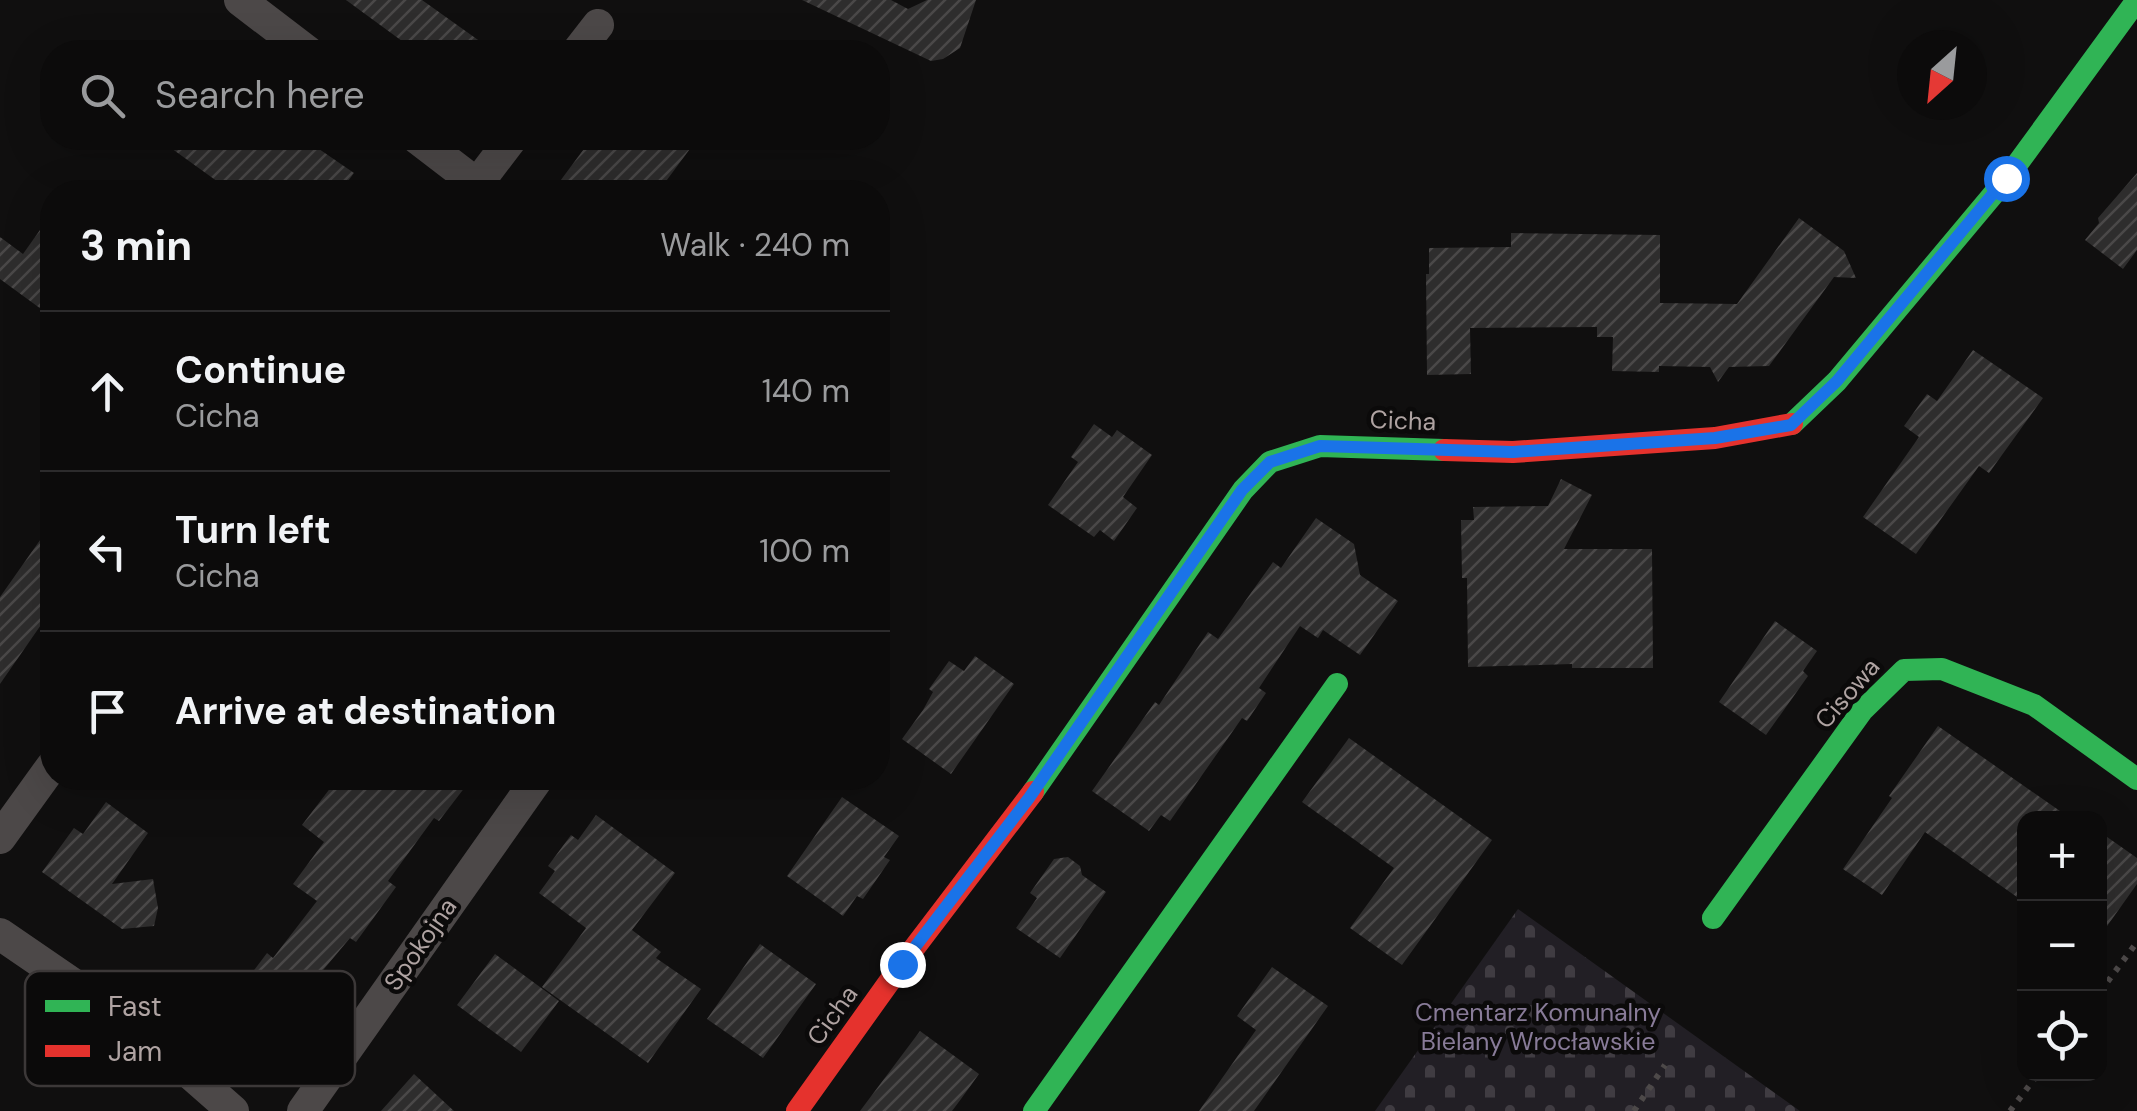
<!DOCTYPE html>
<html lang="en">
<head>
<meta charset="utf-8">
<style>
  :root { --surface:#0c0b0b; --page:#151414; --text:#f1f3f6; --muted:#9a9b9d; --line:#2c2b2c }
  body { margin:0; font-family:"DM Sans",sans-serif; background:var(--page); color:var(--text) }
  .controls { position:absolute; right:30px; bottom:30px; display:grid; overflow:hidden; border-radius:20px; box-shadow:0 10px 40px #0002 }
  .controls button { width:90px; height:90px; display:grid; place-items:center; padding:0; border:0; border-bottom:2px solid var(--line); background:var(--surface); color:var(--text); font:50px sans-serif }
  .compass { position:absolute; left:1897px; top:30px; width:90px; height:90px; border-radius:50%; background:var(--surface); box-shadow:0 10px 40px #0002; rotate:207deg }
  .stop { position:absolute; width:30px; height:30px; margin:-22px; border:8px solid #1a73e8; border-radius:50%; background:#fff }
  .stop.end { background:#1a73e8; border-color:#fff; box-shadow:0 2px 10px #0008 }
  .list { margin:0; padding:0; list-style:none }
  h2 { display:flex; justify-content:space-between; align-items:center; height:130px; margin:0; padding:0 40px; font-size:42px }
  h2 small { font-size:32px; font-weight:400; color:var(--muted) }
  .list li { display:grid; grid-template-columns:65px 1fr auto; gap:30px; align-items:center; box-sizing:border-box; height:160px; padding:0 40px; border-top:2px solid var(--line) }
  .list b { display:block; font-size:38px; white-space:nowrap }
  .list p { margin:0; font-size:32px; white-space:nowrap; color:var(--muted) }
  .list em { font-size:32px; font-style:normal; color:var(--muted) }
  .icon { flex:none; width:55px; height:55px; fill:none; stroke:currentColor; stroke-width:2; stroke-linecap:round; stroke-linejoin:round }
  .map { position:relative; flex:none; width:2137px; height:1111px; overflow:hidden }
  .search { position:absolute; background:var(--surface); box-shadow:0 10px 40px #0002; left:40px; top:40px; width:850px; height:110px; display:flex; align-items:center; gap:25px; box-sizing:border-box; padding:0 35px; border-radius:40px; color:var(--muted); font-size:38px }
  .panel { position:absolute; background:var(--surface); box-shadow:0 10px 40px #0002; left:40px; top:180px; width:850px; height:610px; border-radius:40px }
  .map>svg:first-child { display:block }
  .cemetery { fill:url(#cemetery-stones) }
  .building { fill:url(#building-hatch) }
  .lines { fill:none; stroke-linecap:round; stroke-linejoin:round }
  .path { stroke:#4d4949; stroke-width:6; stroke-dasharray:5 8; stroke-linecap:butt }
  .street { stroke:#4c4848; stroke-width:32 }
  .fast { stroke:#30b455; stroke-width:22 }
  .jam { stroke:#e5322d; stroke-width:22 }
  .route { stroke:#1a73e8; stroke-width:12 }
  .labels { text-anchor:middle; stroke-width:9; stroke-linejoin:round; paint-order:stroke }
  .street-label { font-size:25px; fill:#afa3a2; stroke:#0b0a0a }
  .park-label { font-size:25px; fill:#887b98; stroke:#0b0a0a }
  .key { fill:#0b0a0a; stroke:#3c3838; stroke-width:2.5 }
  .key-label { font-size:28px; fill:#afa3a2 }
</style>
</head>
<body>
<div class="map">
<svg width="2137" height="1111" viewBox="0 0 2137 1111">
  <defs>
    <pattern id="cemetery-stones" width="16" height="16" patternUnits="userSpaceOnUse" patternTransform="scale(2.5)"><rect width="16" height="16" fill="#221f25"/><path d="M2 7V4a2 2 0 0 1 4 0v3zM10 15v-3a2 2 0 0 1 4 0v3z" fill="#403c42"/></pattern>
    <pattern id="building-hatch" width="6" height="6" patternUnits="userSpaceOnUse" patternTransform="scale(2.5)"><rect width="6" height="6" fill="#2e2d2d"/><path d="M-1 1l2-2M0 6l6-6M5 7l2-2" fill="none" stroke="#4a4848"/></pattern>
  </defs>
  <rect width="100%" height="100%" fill="#100f0f"/>
  <path class="cemetery" d="M1518,909L1800,1111H1375Z"/>
  <path class="building" d="M346,0H422L495,52H417Z
    M802,0H891L908,9L927,0H976L960,48L943,59L931,61Z
    M157,138H303L354,173L340,192H232Z
    M592,138H698L658,192H552Z
    M2137,173V250L2123,269L2085,240L2099,223L2098,218Z
    M52,213V317L0,279V237L23,254Z
    M1799,218L1844,251L1856,278L1834,277L1769,366L1729,367L1718,382L1710,367L1659,366V372L1612,371L1613,337H1597V327L1470,328L1471,374L1427,375L1426,274H1429V248L1511,247V233L1660,235V303L1737,304Z
    M1973,350L2043,398L1989,473L1979,466L1916,554L1863,517L1919,437L1904,426L1927,394L1937,401Z
    M1094,424L1112,437L1117,430L1152,455L1123,497L1137,508L1114,541L1100,530L1094,537L1048,505L1078,462L1071,457Z
    M1561,479L1592,495L1564,549H1652L1653,668H1572V664L1468,667L1467,578H1462L1461,520H1474L1473,507L1548,506Z
    M1316,518L1354,544L1360,575L1398,601L1360,655L1323,630L1318,638L1300,626L1259,688L1266,693L1247,721L1242,718L1170,821L1161,815L1149,831L1092,791L1155,702L1159,705L1208,632L1218,639L1273,562L1281,568Z
    M52,523V609L0,684V597Z
    M1775,621L1817,651L1803,671L1808,676L1766,735L1719,702Z
    M975,656L1014,684L951,774L902,739L923,710L933,692L929,689L949,661L964,671Z
    M1938,726L2070,818H2024V902L1925,832L1882,895L1843,869L1892,798L1889,796Z
    M1349,738L1492,840L1402,965L1350,928L1394,868L1302,802Z
    M338,778H472L439,821L434,818L388,881L396,887L356,942L350,938L277,1025L236,994L267,953L273,958L317,901L293,884L324,842L302,825Z
    M842,797L899,836L884,857L890,860L863,899L857,896L843,916L787,876Z
    M106,802L148,833L112,884L153,879L158,908L154,926L122,929L42,872L74,828L83,834Z
    M596,815L675,873L632,930L661,952L656,958L701,989L648,1063L542,987L586,928L539,893L555,871L548,866L571,835L578,840Z
    M2100,832L2137,858V884L2100,936Z
    M1068,857L1080,866L1082,875L1106,892L1060,958L1016,928L1037,898L1030,893L1054,859Z
    M760,944L816,984L763,1058L707,1019Z
    M495,954L559,1001L521,1052L457,1005Z
    M1272,967L1328,1006L1254,1111H1199L1256,1030L1237,1016Z
    M920,1031L979,1074L961,1099L952,1111H860Z
    M414,1074L454,1111H381Z"/>
  <g class="lines">
    <path class="path" d="M2100,992L2137,942
      M1634,1111L1665,1065
      M2010,1111L2038,1074"/>
    <path class="street" d="M240,0L308,52
      M577,52L598,25
      M417,138L477,184
      M471,192L512,138
      M0,838L52,766
      M0,934L143,1032L233,1111
      M303,1111L538,778"/>
    <path class="fast" d="M1792,424L1837,381L2007,178L2137,0
      M1033,792L1243,490L1270,462L1320,446L1444,450
      M1713,918L1862,711L1904,670L1942,669L2034,705L2137,779
      M1034,1111L1337,684"/>
    <path class="jam" d="M1444,450L1513,452L1715,438L1792,424
      M797,1111L902,964L1033,792"/>
  </g>
  <g class="lines">
    <path class="route" d="M902,964L1029,798L1242,490L1270,462L1320,446L1513,452L1715,438L1791,425L1837,381L2006,178"/>
  </g>
  <g class="labels">
    <g class="street-label">
      <text transform="translate(1403 420) rotate(2)" y="9">Cicha</text>
      <text transform="translate(1847 693) rotate(-49)" y="9">Cisowa</text>
      <text transform="translate(420 944) rotate(-55)" y="9">Spokojna</text>
      <text transform="translate(832 1015) rotate(-54)" y="9">Cicha</text>
    </g>
    <g class="park-label">
      <text x="1538" y="1021">Cmentarz Komunalny<tspan x="1538" dy="29">Bielany Wrocławskie</tspan></text>
    </g>
  </g>
  <rect x="25" y="971" width="330" height="115" rx="15" class="key"/>
  <rect x="45" y="1000" width="45" height="12" fill="#30b455"/>
  <rect x="45" y="1045" width="45" height="12" fill="#e5322d"/>
  <g class="key-label">
    <text x="108" y="1016">Fast</text>
    <text x="108" y="1061">Jam</text>
  </g>
</svg>
<div class="controls">
<button>+</button>
<button>−</button>
<button><svg class="icon" aria-label="locate" viewBox="0 0 24 24"><circle cx="12" cy="12" r="6"/><path d="M12 2v4M12 18v4M2 12h4M18 12h4"/></svg></button>
</div>
<svg class="compass" viewBox="-18 -18 36 36"><path d="M0-13l5 13h-10z" fill="#e53935"/><path d="M0 13l5-13h-10z" fill="#9a9b9d"/></svg>
<div class="stop" style="left:2006px;top:178px"></div>
<div class="stop end" style="left:902px;top:964px"></div>
<div class="search"><svg class="icon" aria-label="search" viewBox="0 0 24 24"><circle cx="10" cy="10" r="6"/><path d="M15 15l6 6"/></svg>Search here</div>
<section class="panel">
<h2>3 min<small>Walk · 240 m</small></h2>
<ul class="list">
<li><svg class="icon" aria-label="ahead" viewBox="0 0 24 24"><path d="M12 20V5M6 11l6-6 6 6"/></svg><div><b>Continue</b><p>Cicha</p></div><em>140 m</em></li>
<li><svg class="icon" aria-label="left" viewBox="0 0 24 24"><path d="M17 20v-9H6M10 6l-5 5 5 5"/></svg><div><b>Turn left</b><p>Cicha</p></div><em>100 m</em></li>
<li><svg class="icon" aria-label="arrive" viewBox="0 0 24 24"><path d="M6 21V4h12l-3 4 3 4H6"/></svg><div><b>Arrive at destination</b></div></li>
</ul>
</section>
</div>
</body>
</html>
